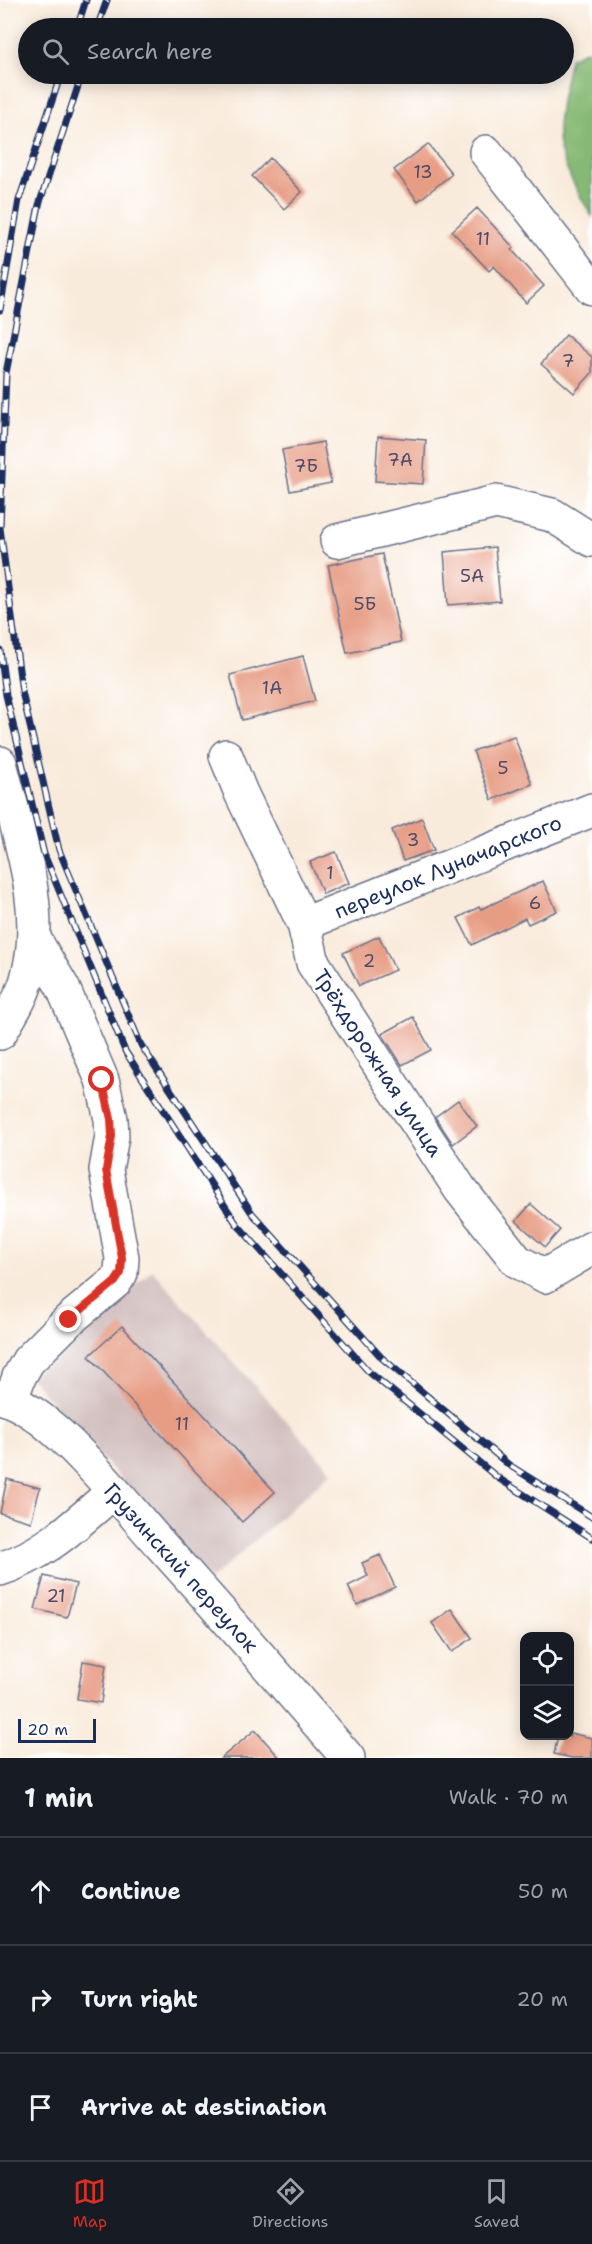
<!DOCTYPE html>
<html lang="en">
<head>
<meta charset="utf-8">
<style>
  :root { --surface:#171b24; --page:#20242c; --text:#f1f3f6; --muted:#9ea1a6; --line:#363941; --accent:#d93025 }
  body { margin:0; font-family:"Shantell Sans",sans-serif; background:var(--page); color:var(--text) }
  .controls { position:absolute; right:18px; bottom:18px; display:grid; overflow:hidden; border-radius:12px; box-shadow:0 3px 15px #0003 }
  .controls button { width:54px; height:54px; display:grid; place-items:center; padding:0; border:0; border-bottom:2px solid var(--line); background:var(--surface); color:var(--text); font:30px sans-serif }
  .scale { position:absolute; left:18px; bottom:15px; width:78px; box-sizing:border-box; padding-left:6px; border:3px solid #1b2f5e; border-top:0; font-size:16px; line-height:21px; white-space:nowrap; color:#1b2f5e; -webkit-text-stroke:4px #fff; paint-order:stroke }
  .stop { position:absolute; width:18px; height:18px; margin:-14px; border:4px solid #d93025; border-radius:50%; background:#fff }
  .stop.end { background:#d93025; border-color:#fff; box-shadow:0 2px 6px #0008 }
  .list { margin:0; padding:0; list-style:none }
  h2 { display:flex; justify-content:space-between; align-items:center; height:78px; margin:0; padding:0 24px; font-size:26px }
  h2 small { font-size:20px; font-weight:400; color:var(--muted) }
  .list li { display:grid; grid-template-columns:39px 1fr auto; gap:18px; align-items:center; box-sizing:border-box; height:108px; padding:0 24px; border-top:2px solid var(--line) }
  .list b { display:block; font-size:22px; white-space:nowrap }
  .list em { font-size:20px; font-style:normal; color:var(--muted) }
  .icon { flex:none; width:33px; height:33px; fill:none; stroke:currentColor; stroke-width:2; stroke-linecap:round; stroke-linejoin:round }
  .map { position:relative; flex:none; width:592px; height:1758px; overflow:hidden }
  .search { position:absolute; background:var(--surface); box-shadow:0 3px 15px #0003; left:18px; right:18px; top:18px; height:66px; display:flex; align-items:center; gap:15px; box-sizing:border-box; padding:0 21px; border-radius:33px; color:var(--muted); font-size:22px }
  .sheet { height:402px; background:var(--surface) }
  nav { display:flex; justify-content:space-around; align-items:center; box-sizing:border-box; height:84px; border-top:2px solid var(--line); background:var(--surface); font-size:16px; color:var(--muted) }
  nav a { display:grid; justify-items:center; gap:3px }
  nav .on { color:var(--accent) }
  .map>svg:first-child { display:block }
  .industrial { fill:#d1bfbe }
  .forest { fill:#86b974; stroke:#507469; stroke-width:1.5 }
  .building { fill:#e79c84 }
  .lines { fill:none; stroke-linecap:round; stroke-linejoin:round }
  .minor-casing { stroke:#69718a; stroke-width:36 }
  .minor { stroke:#fff; stroke-width:33 }
  .rail-casing { stroke:#1b2f5e; stroke-width:7 }
  .rail { stroke:#fff; stroke-width:4.5; stroke-dasharray:14; stroke-linecap:butt }
  .route { stroke:#d93025; stroke-width:8 }
  .labels { text-anchor:middle; stroke-width:5; stroke-linejoin:round; paint-order:stroke }
  .number-label { font-size:18px; fill:#4e4a68 }
  .street-label { font-size:21px; fill:#1b2f5e; stroke:#fff }
</style>
</head>
<body>
<div class="map">
<svg width="592" height="1758" viewBox="0 0 592 1758">
  <rect width="100%" height="100%" fill="#fff"/>
  <filter id="ink" filterUnits="userSpaceOnUse"><feTurbulence type="fractalNoise" baseFrequency=".0167" numOctaves="2"/><feDisplacementMap in="SourceGraphic" scale="12" xChannelSelector="R" yChannelSelector="G"/><feConvolveMatrix kernelMatrix="1 2 1 2 8 2 1 2 1" color-interpolation-filters="sRGB"/></filter>
  <filter id="wash" filterUnits="userSpaceOnUse"><feTurbulence type="fractalNoise" baseFrequency=".008" numOctaves="4" result="noise"/><feDisplacementMap in="SourceGraphic" scale="24" xChannelSelector="R" yChannelSelector="G"/><feGaussianBlur stdDeviation="1.35" result="paint"/><feColorMatrix in="noise" values="0 0 0 0 0 0 0 0 0 0 0 0 0 0 0 0 0 1.4 0 .05"/><feComposite in="paint" operator="in"/></filter>
  <g filter="url(#wash)">
    <rect width="100%" height="100%" fill="#f9ebdb"/>
    <path class="industrial" d="M152,1270L332,1472L210,1580L30,1377Z"/>
    <path class="forest" d="M587,50L592,55V216C579,195 560,162 558,138C557,112 565,83 570,58Z"/>
    <g id="blocks">
      <path class="building" d="M428,144L452,174L418,201L394,170Z
        M270,158L302,192L284,209L252,176Z
        M477,208L514,248L512,250L544,286L526,303L494,266L489,271L452,231Z
        M566,335L592,357V373L574,393L541,364Z
        M378,436L426,440L423,484L375,481Z
        M323,442L331,483L290,491L282,450Z
        M495,547L500,601L448,605L444,552Z
        M382,554L401,642L347,653L328,565Z
        M303,656L315,701L242,720L230,675Z
        M514,736L532,784L492,800L473,751Z
        M422,818L434,850L403,861L392,830Z
        M336,852L349,883L323,894L310,862Z
        M543,881L557,911L528,924L525,918L472,945L458,918L479,907L481,909Z
        M379,936L395,970L359,986L343,953Z
        M413,1017L431,1050L402,1065L382,1034Z
        M458,1100L477,1126L453,1144L435,1117Z
        M531,1204L560,1230L545,1247L516,1221Z
        M122,1326L275,1492L242,1522L89,1356Z
        M7,1479L40,1488L31,1522L0,1513Z
        M380,1555L395,1587L357,1605L348,1586L368,1576L362,1563Z
        M44,1576L76,1584L67,1617L35,1609Z
        M452,1609L472,1638L452,1652L432,1623Z
        M83,1661L106,1665L101,1703L77,1699Z
        M255,1730L280,1758H221Z
        M570,1733L592,1738V1758H572L554,1754L558,1736H570Z"/>
    </g>
  </g>
  <g filter="url(#ink)">
    <use href="#blocks" fill-opacity="0" stroke="#69718a" stroke-width="1.5"/>
    <g class="lines">
      <g class="minor-casing">
        <path id="minor" d="M486,152L592,288
          M337,541L496,502L552,515L592,540
          M226,756L241,793L304,924L313,963L460,1189L517,1261L545,1276L592,1248
          M0,763C17,831 48,910 27,979C22,998 10,1016 0,1033
          M304,924L592,810
          M0,1397C52,1410 122,1502 159,1543C223,1614 286,1686 348,1758
          M11,1400L19,1377L28,1361L69,1320L115,1282L121,1273L122,1258L106,1170L112,1136L111,1119L102,1080L63,988L35,940
          M0,1569C45,1555 78,1522 113,1492"/>
      </g>
      <use href="#minor" class="minor"/>
      <g class="rail-casing">
        <path id="rail" d="M77,28L86,0
          M97,28L107,0
          M82,74L39,205L6,373L0,528L22,692L59,850L141,1045L252,1213L382,1358L509,1465L592,1517
          M0,310L19,200L61,74
          M0,650L6,695L44,854L125,1051L236,1223L369,1372L498,1478L592,1538"/>
      </g>
      <use href="#rail" class="rail"/>
    </g>
  </g>
  <g class="lines" filter="url(#ink)">
    <path class="route" d="M69,1320L115,1282L121,1273L122,1258L106,1170L112,1136L111,1119L102,1080"/>
  </g>
  <g class="labels">
    <g class="number-label">
      <text x="423" y="178">13</text>
      <text x="483" y="245">11</text>
      <text x="568" y="367">7</text>
      <text x="400" y="466">7А</text>
      <text x="306" y="472">7Б</text>
      <text x="472" y="582">5А</text>
      <text x="365" y="610">5Б</text>
      <text x="272" y="694">1А</text>
      <text x="503" y="774">5</text>
      <text x="413" y="846">3</text>
      <text x="330" y="879">1</text>
      <text x="535" y="909">6</text>
      <text x="369" y="967">2</text>
      <text x="182" y="1430">11</text>
      <text x="56" y="1602">21</text>
    </g>
    <g class="street-label">
      <text transform="translate(448 867) rotate(-22)" y="7">переулок Луначарского</text>
      <text transform="translate(378 1063) rotate(57)" y="7">Трёхдорожная улица</text>
      <text transform="translate(181 1568) rotate(48)" y="7">Грузинский переулок</text>
    </g>
  </g>
</svg>
<div class="controls">
<button><svg class="icon" aria-label="locate" viewBox="0 0 24 24"><circle cx="12" cy="12" r="6"/><path d="M12 2v4M12 18v4M2 12h4M18 12h4"/></svg></button>
<button><svg class="icon" aria-label="layers" viewBox="0 0 24 24"><path d="M12 4l9 5-9 5-9-5zM3 14l9 5 9-5"/></svg></button>
</div>
<div class="scale">20 m</div>
<div class="stop" style="left:102px;top:1080px"></div>
<div class="stop end" style="left:69px;top:1320px"></div>
<div class="search"><svg class="icon" aria-label="search" viewBox="0 0 24 24"><circle cx="10" cy="10" r="6"/><path d="M15 15l6 6"/></svg>Search here</div>
</div>
<section class="sheet">
<h2>1 min<small>Walk · 70 m</small></h2>
<ul class="list">
<li><svg class="icon" aria-label="ahead" viewBox="0 0 24 24"><path d="M12 20V5M6 11l6-6 6 6"/></svg><div><b>Continue</b></div><em>50 m</em></li>
<li><svg class="icon" aria-label="right" viewBox="0 0 24 24"><path d="M7 20v-9h11M14 6l5 5-5 5"/></svg><div><b>Turn right</b></div><em>20 m</em></li>
<li><svg class="icon" aria-label="arrive" viewBox="0 0 24 24"><path d="M6 21V4h12l-3 4 3 4H6"/></svg><div><b>Arrive at destination</b></div></li>
</ul>
</section>
<nav>
<a class="on"><svg class="icon" aria-label="map" viewBox="0 0 24 24"><path d="M3 6l6-2 6 2 6-2v14l-6 2-6-2-6 2zM9 4v14M15 6v14"/></svg>Map</a>
<a><svg class="icon" aria-label="directions" viewBox="0 0 24 24"><path d="M12 3l9 9-9 9-9-9zM9 14v-3h6M13 9l2 2-2 2"/></svg>Directions</a>
<a><svg class="icon" aria-label="saved" viewBox="0 0 24 24"><path d="M7 4h10v16l-5-4-5 4z"/></svg>Saved</a>
</nav>
</body>
</html>
